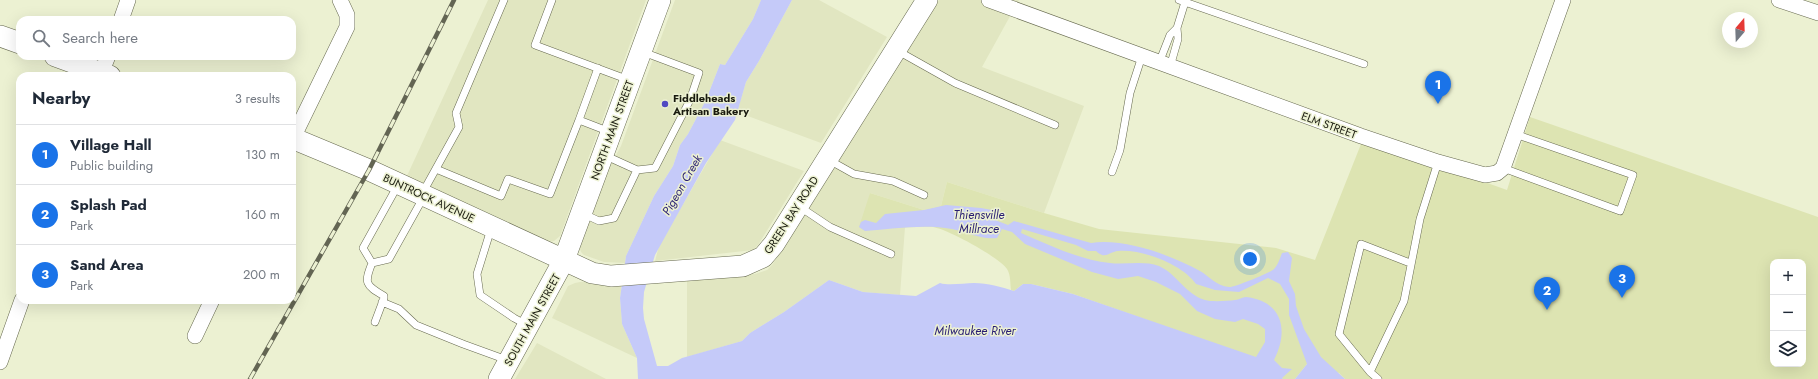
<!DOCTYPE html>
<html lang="en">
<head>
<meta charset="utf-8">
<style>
  :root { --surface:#fff; --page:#f2f2f3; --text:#1f2937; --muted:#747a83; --line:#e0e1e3; --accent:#1a73e8 }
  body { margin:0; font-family:Jost,sans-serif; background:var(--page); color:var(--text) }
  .controls { position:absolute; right:12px; bottom:12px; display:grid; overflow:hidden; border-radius:8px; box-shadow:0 4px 16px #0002 }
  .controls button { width:36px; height:36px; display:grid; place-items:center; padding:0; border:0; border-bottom:1px solid var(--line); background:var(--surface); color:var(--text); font:20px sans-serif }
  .compass { position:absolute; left:1722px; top:12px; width:36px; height:36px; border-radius:50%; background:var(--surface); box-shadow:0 4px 16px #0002; rotate:19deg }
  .you { position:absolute; left:1250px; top:259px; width:14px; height:14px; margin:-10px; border:3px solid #fff; border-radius:50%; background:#1a73e8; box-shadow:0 0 0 6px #1a73e833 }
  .badge { display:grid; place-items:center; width:26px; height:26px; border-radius:50%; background:var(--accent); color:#fff; font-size:13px; font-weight:700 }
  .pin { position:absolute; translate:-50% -33px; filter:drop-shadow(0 1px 2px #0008) }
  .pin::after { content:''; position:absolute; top:21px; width:14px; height:12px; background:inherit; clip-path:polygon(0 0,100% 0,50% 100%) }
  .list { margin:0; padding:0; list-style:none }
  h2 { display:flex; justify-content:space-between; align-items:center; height:52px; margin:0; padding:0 16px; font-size:17px }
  h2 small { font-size:13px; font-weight:400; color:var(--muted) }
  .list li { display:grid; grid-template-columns:26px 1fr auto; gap:12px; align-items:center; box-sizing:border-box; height:60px; padding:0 16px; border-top:1px solid var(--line) }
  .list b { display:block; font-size:15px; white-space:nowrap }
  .list p { margin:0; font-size:13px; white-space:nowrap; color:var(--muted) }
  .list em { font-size:13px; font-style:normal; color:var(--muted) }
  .icon { flex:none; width:22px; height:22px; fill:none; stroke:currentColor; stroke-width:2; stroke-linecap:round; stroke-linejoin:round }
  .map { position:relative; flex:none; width:1818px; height:379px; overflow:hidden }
  .search { position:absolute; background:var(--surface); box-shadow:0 4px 16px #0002; left:16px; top:16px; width:280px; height:44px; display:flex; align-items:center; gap:10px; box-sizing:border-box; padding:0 14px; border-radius:12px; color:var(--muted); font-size:15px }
  .panel { position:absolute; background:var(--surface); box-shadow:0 4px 16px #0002; left:16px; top:72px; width:280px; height:232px; border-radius:12px }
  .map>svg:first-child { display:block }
  .built { fill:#e1e6c1 }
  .green { fill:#dde4b2; fill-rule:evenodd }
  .water { fill:#c5caf9 }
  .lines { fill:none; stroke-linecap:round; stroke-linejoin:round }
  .lane-casing { stroke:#66694f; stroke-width:8 }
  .street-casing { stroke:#66694f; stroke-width:16 }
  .secondary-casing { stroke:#66694f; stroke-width:22 }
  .lane { stroke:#fff; stroke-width:7 }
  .street { stroke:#fff; stroke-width:15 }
  .secondary { stroke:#fff; stroke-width:21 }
  .rail-casing { stroke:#636553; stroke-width:4.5 }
  .rail { stroke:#ecf1d2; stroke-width:3; stroke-dasharray:9; stroke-linecap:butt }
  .poi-dot { fill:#514ac2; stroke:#ecf1d2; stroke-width:1.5 }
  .labels { text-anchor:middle; stroke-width:3; stroke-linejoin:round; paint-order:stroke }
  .poi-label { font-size:11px; font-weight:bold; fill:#18190e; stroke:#ecf1d2; text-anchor:start }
  .street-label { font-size:11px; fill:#18190e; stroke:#ecf1d2 }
  .water-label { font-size:12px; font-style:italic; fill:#271c72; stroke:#ecf1d2 }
</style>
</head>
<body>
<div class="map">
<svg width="1818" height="379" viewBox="0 0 1818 379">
  <rect width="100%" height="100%" fill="#ecf1d2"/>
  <path class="built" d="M488,0H646L560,236L554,241L548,242L406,178Z
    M675,0H761L753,19L725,65L720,64L706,100L688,134L680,145L673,166L654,196L626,256L625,263L604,262L584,255L581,252L579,245L605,175L621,146Z
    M792,0H819L887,37L821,143L737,112L746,82L759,61Z
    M939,0H1019L982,67L1084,106L1044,213L947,182L941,206L924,210L870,193L865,231L905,227L900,295L863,292L829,280L784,312L750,333L742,341L687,357V281L755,274L767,270L772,265L791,237Z
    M720,140L804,171L758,245L753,250L655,261L659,246Z
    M580,282L622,283L620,298L622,324L637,358L552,318L568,286L575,283Z
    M537,343L606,379H515Z"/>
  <path class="green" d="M1530,117L1818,217V379H1345L1339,373L1307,364L1295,379H1283L1147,320L1073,294L1031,284H1023L1014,291L1011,290C1010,284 1011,275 1007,269C999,257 947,229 933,227C910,226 888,229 865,231L859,227L870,193L924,210L941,206L947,182L1044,213L1099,229L1276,248L1315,260L1363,139L1507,190ZM1773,262H1803V364H1773Z"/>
  <path class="water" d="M761,0H792L759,61L746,82L735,120L706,163L655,255L644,292L643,308L644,319L657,366H668L682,358L742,341L750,333L784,312L829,280L863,292L916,296L940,283C949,286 964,283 974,283C988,283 1001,287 1014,291L1023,284H1031L1073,294L1256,357L1265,342V329L1258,324L1243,319L1235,322L1215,319L1197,311L1180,294L1156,282L1138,276L1118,279L1092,272L1025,244L1012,232L1002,229L997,238C981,240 968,232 952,229C923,224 894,229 865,231L859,227L861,222L865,220L876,223L885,214L924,210L946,205L981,208L992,210L995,220L1008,225L1014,221L1091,243C1124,238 1171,255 1200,271C1209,276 1216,286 1229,287C1233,288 1272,272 1274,269C1278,265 1280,258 1282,253L1288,252L1292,258L1289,281L1295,294L1296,306L1304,329L1321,357L1345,379H1295L1307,364L1289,315V299L1280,284L1268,278L1239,292L1215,290L1196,284C1182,264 1142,249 1118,251C1109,252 1105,260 1096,251H1088L1076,245L1022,229L1021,233C1049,245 1080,260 1110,263C1126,265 1143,260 1159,266C1177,274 1185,294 1205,300C1212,302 1227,301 1235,300C1239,300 1242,297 1246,297C1283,301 1289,331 1274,360L1282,368L1292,369L1282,378L1283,379H638L637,358L622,324L620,298L626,256L654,196L673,166L680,145L688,134L706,100L720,64L725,65L753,19Z"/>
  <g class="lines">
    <g class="lane-casing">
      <path id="lane" d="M552,0L535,45L629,80
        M1179,0L1364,64
        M898,51L955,83L1055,125
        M1159,63L1170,35L1177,28
        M1170,67L1178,39L1177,28L1185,2
        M598,68L579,120L610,132
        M604,155L637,170L655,168L690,100L699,73L643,52
        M829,160L854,174L893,181L924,195
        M1503,168L1620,211L1633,175L1515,134
        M436,169L501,196L508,179L550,194L579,120
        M1112,172L1120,150L1130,93L1142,56
        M423,192L459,127L456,113L504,0
        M800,207L830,227L891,254
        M584,214L599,221L614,218L637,170
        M491,229L477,274L480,295L514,318L527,325
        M372,263L363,248L398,185
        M372,263L389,259L423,198
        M372,263C364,283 365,285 384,296V298L375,322
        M382,302L399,309L416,325L463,344L507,360
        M1370,372L1339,334L1361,244L1410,263
        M1378,379L1370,372L1404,301L1420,219L1438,162"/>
    </g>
    <g class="street-casing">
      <path id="street" d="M989,0L1361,136L1438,162L1485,175L1497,173L1503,168L1563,0
        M1779,0L1818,13
        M121,20L128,0
        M100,76L108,56
        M292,140L347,27V15L340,0
        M195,336L212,300
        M0,362L22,300"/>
    </g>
    <g class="secondary-casing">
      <path id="secondary" d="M0,36L20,43
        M55,56L110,76
        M292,138L369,170L592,273L611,276L743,266L763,257L774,244L927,0
        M499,379L564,260L660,0"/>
    </g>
    <use href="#lane" class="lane"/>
    <use href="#street" class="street"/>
    <use href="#secondary" class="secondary"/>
    <g class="rail-casing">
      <path id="rail" d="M250,379L369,170L454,0"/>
    </g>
    <use href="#rail" class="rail"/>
  </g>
  <circle class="poi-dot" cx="665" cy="104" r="4"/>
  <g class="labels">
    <g class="poi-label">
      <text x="673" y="102">Fiddleheads<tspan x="673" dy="13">Artisan Bakery</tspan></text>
    </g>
    <g class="street-label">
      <text transform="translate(1329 125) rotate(20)" y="4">ELM STREET</text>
      <text transform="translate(612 130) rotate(-70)" y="4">NORTH MAIN STREET</text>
      <text transform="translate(429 198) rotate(25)" y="4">BUNTROCK AVENUE</text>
      <text transform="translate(791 215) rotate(-57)" y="4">GREEN BAY ROAD</text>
      <text transform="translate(532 320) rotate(-61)" y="4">SOUTH MAIN STREET</text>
    </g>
    <g class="water-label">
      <text transform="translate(682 185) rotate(-60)" y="4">Pigeon Creek</text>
      <text x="979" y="219">Thiensville<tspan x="979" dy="14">Millrace</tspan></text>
      <text x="975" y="335">Milwaukee River</text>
    </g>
  </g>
</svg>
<div class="controls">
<button>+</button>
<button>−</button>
<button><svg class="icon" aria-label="layers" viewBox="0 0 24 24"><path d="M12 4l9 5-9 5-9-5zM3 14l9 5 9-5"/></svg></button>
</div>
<svg class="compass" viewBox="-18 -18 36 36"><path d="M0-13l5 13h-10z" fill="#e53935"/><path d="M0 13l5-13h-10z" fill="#747a83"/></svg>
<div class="you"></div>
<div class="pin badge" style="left:1438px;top:104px">1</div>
<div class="pin badge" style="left:1547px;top:310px">2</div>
<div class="pin badge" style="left:1622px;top:298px">3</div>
<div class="search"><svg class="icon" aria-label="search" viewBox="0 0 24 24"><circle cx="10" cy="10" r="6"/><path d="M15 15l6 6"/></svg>Search here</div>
<section class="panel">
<h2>Nearby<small>3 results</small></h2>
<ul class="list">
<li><span class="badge">1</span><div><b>Village Hall</b><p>Public building</p></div><em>130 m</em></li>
<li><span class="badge">2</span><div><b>Splash Pad</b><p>Park</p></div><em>160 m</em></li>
<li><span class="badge">3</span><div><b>Sand Area</b><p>Park</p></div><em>200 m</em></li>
</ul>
</section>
</div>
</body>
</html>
